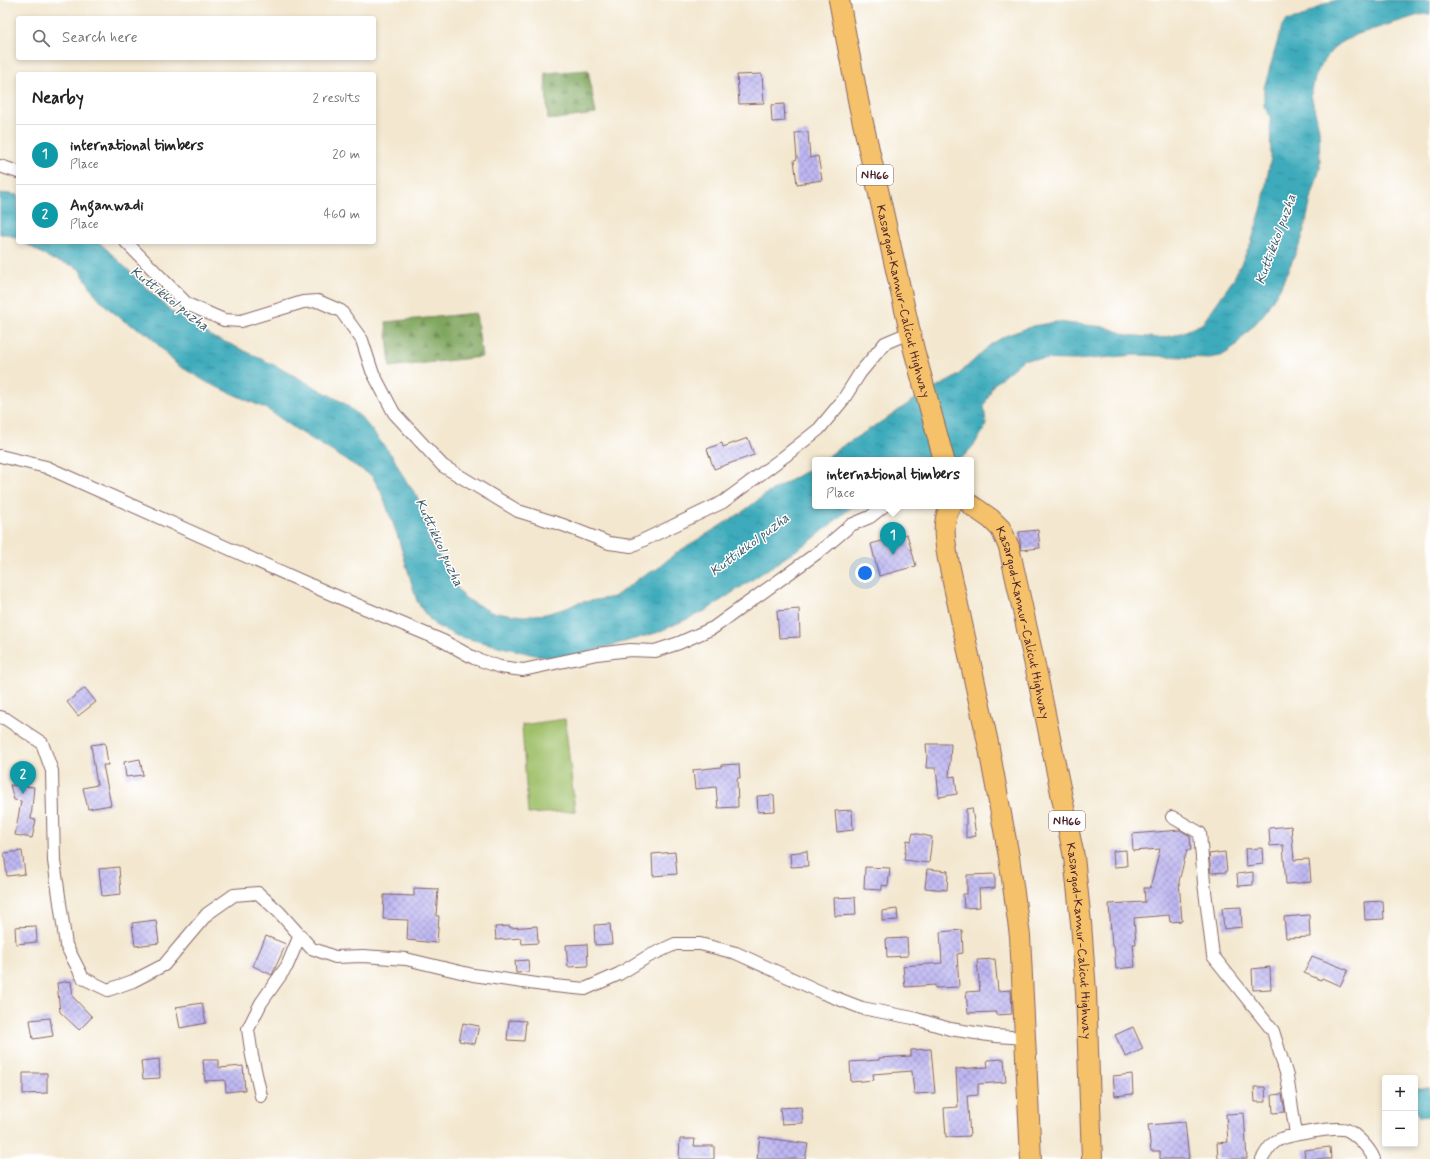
<!DOCTYPE html>
<html lang="en">
<head>
<meta charset="utf-8">
<style>
  :root { --surface:#fff; --page:#f6f6f6; --text:#222; --muted:#767676; --line:#e0e0e0; --accent:#c8321e }
  body { margin:0; font-family:Mynerve,sans-serif; background:var(--page); color:var(--text) }
  .controls { position:absolute; right:12px; bottom:12px; display:grid; overflow:hidden; border-radius:4px; box-shadow:0 2px 6px #0003 }
  .controls button { width:36px; height:36px; display:grid; place-items:center; padding:0; border:0; border-bottom:1px solid var(--line); background:var(--surface); color:var(--text); font:20px sans-serif }
  .you { position:absolute; left:865px; top:573px; width:14px; height:14px; margin:-10px; border:3px solid #fff; border-radius:50%; background:#1a73e8; box-shadow:0 0 0 6px #1a73e833 }
  .badge { display:grid; place-items:center; width:26px; height:26px; border-radius:50%; background:var(--accent); color:#fff; font-size:13px; font-weight:700 }
  .pin { position:absolute; translate:-50% -33px; filter:drop-shadow(0 1px 2px #0008) }
  .pin::after { content:''; position:absolute; top:21px; width:14px; height:12px; background:inherit; clip-path:polygon(0 0,100% 0,50% 100%) }
  .popup { position:absolute; left:812px; top:457px; width:162px; height:52px; box-sizing:border-box; display:grid; place-content:center; border-radius:4px; background:var(--surface); filter:drop-shadow(0 1px 3px #0005); font-size:13px; white-space:nowrap; color:var(--muted) }
  .popup b { font-size:15px; color:var(--text) }
  .popup::after { content:''; position:absolute; left:50%; top:100%; margin-left:-8px; border:8px solid transparent; border-top-color:var(--surface) }
  .list { margin:0; padding:0; list-style:none }
  h2 { display:flex; justify-content:space-between; align-items:center; height:52px; margin:0; padding:0 16px; font-size:17px }
  h2 small { font-size:13px; font-weight:400; color:var(--muted) }
  .list li { display:grid; grid-template-columns:26px 1fr auto; gap:12px; align-items:center; box-sizing:border-box; height:60px; padding:0 16px; border-top:1px solid var(--line) }
  .list b { display:block; font-size:15px; white-space:nowrap }
  .list p { margin:0; font-size:13px; white-space:nowrap; color:var(--muted) }
  .list em { font-size:13px; font-style:normal; color:var(--muted) }
  .icon { flex:none; width:22px; height:22px; fill:none; stroke:currentColor; stroke-width:2; stroke-linecap:round; stroke-linejoin:round }
  .map { position:relative; flex:none; width:1430px; height:1159px; overflow:hidden }
  .search { position:absolute; background:var(--surface); box-shadow:0 2px 6px #0003; left:16px; top:16px; width:360px; height:44px; display:flex; align-items:center; gap:10px; box-sizing:border-box; padding:0 14px; border-radius:4px; color:var(--muted); font-size:15px }
  .panel { position:absolute; background:var(--surface); box-shadow:0 2px 6px #0003; left:16px; top:72px; width:360px; height:172px; border-radius:4px }
  .map>svg:first-child { display:block }
  .green { fill:#9fc069; stroke:#74704a }
  .forest { fill:url(#forest-firs); stroke:#646244 }
  .water { fill:url(#water-ripples); stroke:#446573 }
  .building { fill:url(#building-cross-hatch) }
  .lines { fill:none; stroke-linecap:round; stroke-linejoin:round }
  .minor-casing { stroke:#856564; stroke-width:14 }
  .trunk-casing { stroke:#856564; stroke-width:22 }
  .minor { stroke:#fff; stroke-width:12 }
  .trunk { stroke:#f5c16b; stroke-width:20 }
  .labels { text-anchor:middle; stroke-width:3; stroke-linejoin:round; paint-order:stroke }
  .shield { fill:#fff; stroke:#80626b; stroke-width:1 }
  .shield-label { font-size:12px; font-weight:bold; fill:#4a1f2b }
  .street-label { font-size:13px; fill:#4a1f2b; stroke:#fff }
  .water-label { font-size:14px; font-style:italic; fill:#445e6c; stroke:#fff }
</style>
</head>
<body>
<div class="map">
<svg width="1430" height="1159" viewBox="0 0 1430 1159">
  <defs>
    <pattern id="forest-firs" width="22" height="20" patternUnits="userSpaceOnUse"><rect width="22" height="20" fill="#7fa65d"/><path d="M5 1l3.5 6h-7zM16 11l3.5 6h-7z" fill="#6a874d"/></pattern>
    <pattern id="water-ripples" width="26" height="14" patternUnits="userSpaceOnUse"><rect width="26" height="14" fill="#3dabbb"/><path d="M2 4q2-2 4 0t4 0M15 11q2-2 4 0t4 0" fill="none" stroke="#358b98"/></pattern>
    <pattern id="building-cross-hatch" width="8" height="8" patternUnits="userSpaceOnUse"><rect width="8" height="8" fill="#beb7f2"/><path d="M0 0l8 8M0 8l8-8" fill="none" stroke="#9c94c4"/></pattern>
  </defs>
  <rect width="100%" height="100%" fill="#fff"/>
  <filter id="ink" filterUnits="userSpaceOnUse"><feTurbulence type="fractalNoise" baseFrequency=".025" numOctaves="2"/><feDisplacementMap in="SourceGraphic" scale="8" xChannelSelector="R" yChannelSelector="G"/><feConvolveMatrix kernelMatrix="1 2 1 2 8 2 1 2 1" color-interpolation-filters="sRGB"/></filter>
  <filter id="wash" filterUnits="userSpaceOnUse"><feTurbulence type="fractalNoise" baseFrequency=".012" numOctaves="4" result="noise"/><feDisplacementMap in="SourceGraphic" scale="16" xChannelSelector="R" yChannelSelector="G"/><feGaussianBlur stdDeviation="0.9" result="paint"/><feColorMatrix in="noise" values="0 0 0 0 0 0 0 0 0 0 0 0 0 0 0 0 0 1.4 0 .05"/><feComposite in="paint" operator="in"/></filter>
  <g filter="url(#wash)">
    <rect width="100%" height="100%" fill="#f3e7cf"/>
    <path class="green" d="M565,719L575,811L528,814L522,725Z"/>
    <path class="forest" d="M588,70L596,114L548,120L545,73Z
      M476,313L482,357L390,367L386,322Z"/>
    <path class="water" d="M1336,0H1430V14L1419,15L1355,35L1334,47L1320,67L1315,78L1311,95L1319,129L1320,168L1312,195L1302,239L1280,288L1263,315L1231,350L1221,356L1209,358L1135,355L1077,360L1024,359L993,385L984,406L986,424L984,430L974,445L963,457L952,460H823L841,447L889,417L912,401L956,377L990,345L1005,336L1033,326L1056,322L1106,327L1127,335L1159,338L1176,335L1202,324L1233,280L1251,243L1262,207L1271,157L1270,116L1264,106V88L1282,26L1285,21L1300,18L1320,6Z
      M0,193L18,195V239L7,234H0Z
      M23,242H99L172,312L192,323L214,338L230,344L278,367L344,403L362,418L393,457L404,478L417,496L431,545L447,568L458,589L465,598L491,612L524,616L546,614L567,608L577,603L614,597L641,577L657,569L676,553L741,513L766,494L815,466V506H853L813,539L705,611L656,633L574,656L556,658L539,656L457,636L435,625L423,611L417,601L397,534L381,492L372,476L294,428L267,409L208,383L176,364L148,334L124,321L107,307L95,294L79,269L74,266L51,259Z
      M1415,1088H1430V1116L1419,1117L1415,1106Z"/>
    <g id="blocks">
      <path class="building" d="M762,74L764,103L739,104L737,75Z
        M784,104L785,121L772,122L771,105Z
        M808,132L810,158L818,156L822,180L797,184L794,160L797,159L795,133Z
        M748,438L754,455L714,469L707,449L722,443L723,447Z
        M1038,530L1040,548L1021,550L1019,532Z
        M907,534L916,566L879,576L871,544Z
        M799,609L800,637L779,638L777,611Z
        M85,688L96,702L78,716L67,702Z
        M105,743L108,765H103L111,805L88,809L83,788L97,785L91,745Z
        M926,744H951L949,777L955,776L957,794L939,797L936,768H926L927,756Z
        M140,759L143,775L126,777L124,762Z
        M739,764L740,778H737L738,807L718,808L716,787L695,789L693,770L721,767V765Z
        M10,785L34,787L31,819L36,820L32,838L15,835L21,801L14,800Z
        M774,795L775,811L758,812L757,796Z
        M972,808L976,836L966,838V809Z
        M852,810L853,830L837,832L835,811Z
        M1291,826L1294,860L1309,859L1311,882L1286,884L1283,845L1270,846L1269,828Z
        M1180,830L1190,836L1191,850H1187L1179,881L1182,921L1170,922L1169,915L1134,918L1136,944H1133L1135,967L1116,969L1114,946H1112L1109,904L1145,902L1144,888H1150L1160,849L1133,851L1132,834Z
        M913,833L932,837L929,863L904,860L907,840L911,841Z
        M1262,848L1263,864L1246,866L1245,849Z
        M1126,850L1127,866L1114,867L1113,851Z
        M22,851L25,874L7,876L4,853Z
        M807,851L808,866L791,867L790,853Z
        M675,852L677,874L653,876L652,854Z
        M1225,852L1227,872L1211,873L1209,854Z
        M119,867L121,894L102,896L99,869Z
        M865,867L890,868L888,886L882,885V890L864,889Z
        M927,869L948,871L947,890L925,888Z
        M1253,872V885L1238,886L1237,874Z
        M995,874V888L979,889L980,907L964,908L963,894H967V875Z
        M414,888L438,889L436,916H439L437,943L407,940L408,920L383,919L384,895L414,896Z
        M855,897L856,915L835,916L834,898Z
        M1383,901L1384,919L1365,920L1364,902Z
        M1241,907L1242,927L1224,929L1222,908Z
        M897,909L898,920L882,921V911Z
        M1309,915L1310,937L1286,938L1284,917Z
        M156,920L159,943L135,946L132,923Z
        M610,924L612,944L595,945L594,925Z
        M36,926L37,942L16,944L15,927Z
        M510,926V928L537,926L538,943L522,944L521,938L496,940L495,927Z
        M962,930L963,953L957,954L959,987L935,988V985L905,987L903,966L942,963L940,932Z
        M266,936L286,944L272,975L253,966Z
        M907,938L908,956L887,957L886,939Z
        M587,944L588,966L568,967L566,945Z
        M1312,956L1348,970L1340,986L1322,978L1321,980L1304,973Z
        M995,959L998,991L1011,990L1012,1014L996,1015V1012L968,1013L966,992L980,991L977,960Z
        M528,960L529,972L516,973L515,961Z
        M1270,967L1271,989L1253,990L1252,969Z
        M71,981L73,997L92,1017L79,1030L60,1012L57,983Z
        M202,1003L206,1023L180,1028L176,1007Z
        M50,1018L53,1036L33,1039L30,1020Z
        M509,1020L526,1021L524,1041L507,1040Z
        M463,1023L479,1026L475,1044L459,1041Z
        M1133,1027L1143,1049L1126,1057L1115,1035Z
        M931,1049L935,1093L914,1094L912,1071L873,1074L874,1080L851,1082L850,1062L879,1060V1058L911,1056V1050Z
        M159,1059L160,1078L143,1079L141,1061Z
        M1004,1059L1006,1082L978,1084V1095L967,1096L970,1136L946,1137L944,1108L958,1107L956,1069L988,1067L987,1060Z
        M203,1060H219V1068L243,1066L245,1090L226,1092L225,1080L205,1081Z
        M23,1073H47V1093L23,1094Z
        M1132,1074L1133,1094L1115,1096L1113,1076Z
        M1254,1087H1265L1266,1102H1255Z
        M1282,1094L1285,1112L1273,1113L1272,1095Z
        M801,1107L803,1123L782,1124L780,1108Z
        M1244,1113L1247,1159H1218L1217,1143L1228,1142L1226,1114Z
        M1185,1122L1189,1159H1160V1151H1151L1148,1125Z
        M760,1137L808,1144L805,1159H757Z
        M680,1139H695L694,1146H714V1159H679Z
        M1330,1147L1331,1159H1305L1304,1150Z"/>
    </g>
  </g>
  <g filter="url(#ink)">
    <use href="#blocks" fill-opacity="0" stroke="#856564" stroke-width="1"/>
    <g class="lines">
      <g class="minor-casing">
        <path id="minor" d="M0,166L18,172
          M126,242L187,304L224,320L241,321L303,302L318,301L341,311L362,340L372,371L394,413L443,466L518,511L563,525L609,543L631,546L723,502L785,456L819,429L843,400L860,373L885,343L911,332
          M0,456L46,467L324,591L443,641L474,658L500,667L523,670L597,654L630,650L655,651L679,643L713,628L824,548L851,525L870,517L884,506
          M0,717L6,719L42,743L52,771L54,861L66,945L83,978L108,990L133,981L164,965L207,914L234,895L258,893L279,912L311,948L335,957L363,956L406,959L473,975L544,985L585,989L619,974L647,957L675,944H700L736,953L823,993L862,1008L913,1018L950,1029L995,1036L1026,1038
          M1172,817L1200,833L1204,883L1213,956L1273,1031L1287,1076L1296,1134
          M261,1096L252,1056L248,1029L261,1003L287,966L300,935
          M1262,1159C1265,1154 1270,1145 1275,1142C1284,1135 1337,1126 1347,1130C1357,1135 1370,1149 1374,1159"/>
      </g>
      <g class="trunk-casing">
        <g id="trunk">
          <path id="s1" d="M839,0L859,105L914,350L944,460"/>
          <path id="s2" d="M971,505L991,519L1001,529L1009,547L1038,679L1074,857L1081,923L1086,992L1092,1159"/>
          <path d="M951,506C941,522 945,541 948,559L988,743L1009,857L1020,936L1031,1159"/>
        </g>
      </g>
      <use href="#minor" class="minor"/>
      <use href="#trunk" class="trunk"/>
    </g>
  </g>
  <g class="labels">
    <g class="shield">
      <rect x="857" y="165" width="36" height="20" rx="3"/>
      <rect x="1049" y="811" width="36" height="20" rx="3"/>
    </g>
    <g class="shield-label">
      <text x="875" y="179">NH66</text>
      <text x="1067" y="825">NH66</text>
    </g>
    <g class="street-label">
      <text dy="5" stroke="none"><textPath href="#s1" startOffset="308">Kasargod-Kannur-Calicut Highway</textPath></text>
      <text dy="5" stroke="none"><textPath href="#s2" startOffset="135">Kasargod-Kannur-Calicut Highway</textPath></text>
      <text dy="5" stroke="none"><textPath href="#s2" startOffset="459">Kasargod-Kannur-Calicut Highway</textPath></text>
    </g>
    <g class="water-label">
      <text transform="translate(1275 239) rotate(-70)" y="5">Kuttikkol puzha</text>
      <text transform="translate(170 298) rotate(38)" y="5">Kuttikkol puzha</text>
      <text transform="translate(440 542) rotate(65)" y="5">Kuttikkol puzha</text>
      <text transform="translate(749 544) rotate(-37)" y="5">Kuttikkol puzha</text>
    </g>
  </g>
</svg>
<div class="controls">
<button>+</button>
<button>−</button>
</div>
<div class="you"></div>
<div class="pin badge" style="left:893px;top:555px;background:#0f9aa8">1</div>
<div class="popup"><b>international timbers</b>Place</div>
<div class="pin badge" style="left:23px;top:794px;background:#0f9aa8">2</div>
<div class="search"><svg class="icon" aria-label="search" viewBox="0 0 24 24"><circle cx="10" cy="10" r="6"/><path d="M15 15l6 6"/></svg>Search here</div>
<section class="panel">
<h2>Nearby<small>2 results</small></h2>
<ul class="list">
<li><span class="badge" style="background:#0f9aa8">1</span><div><b>international timbers</b><p>Place</p></div><em>20 m</em></li>
<li><span class="badge" style="background:#0f9aa8">2</span><div><b>Anganwadi</b><p>Place</p></div><em>460 m</em></li>
</ul>
</section>
</div>
</body>
</html>
